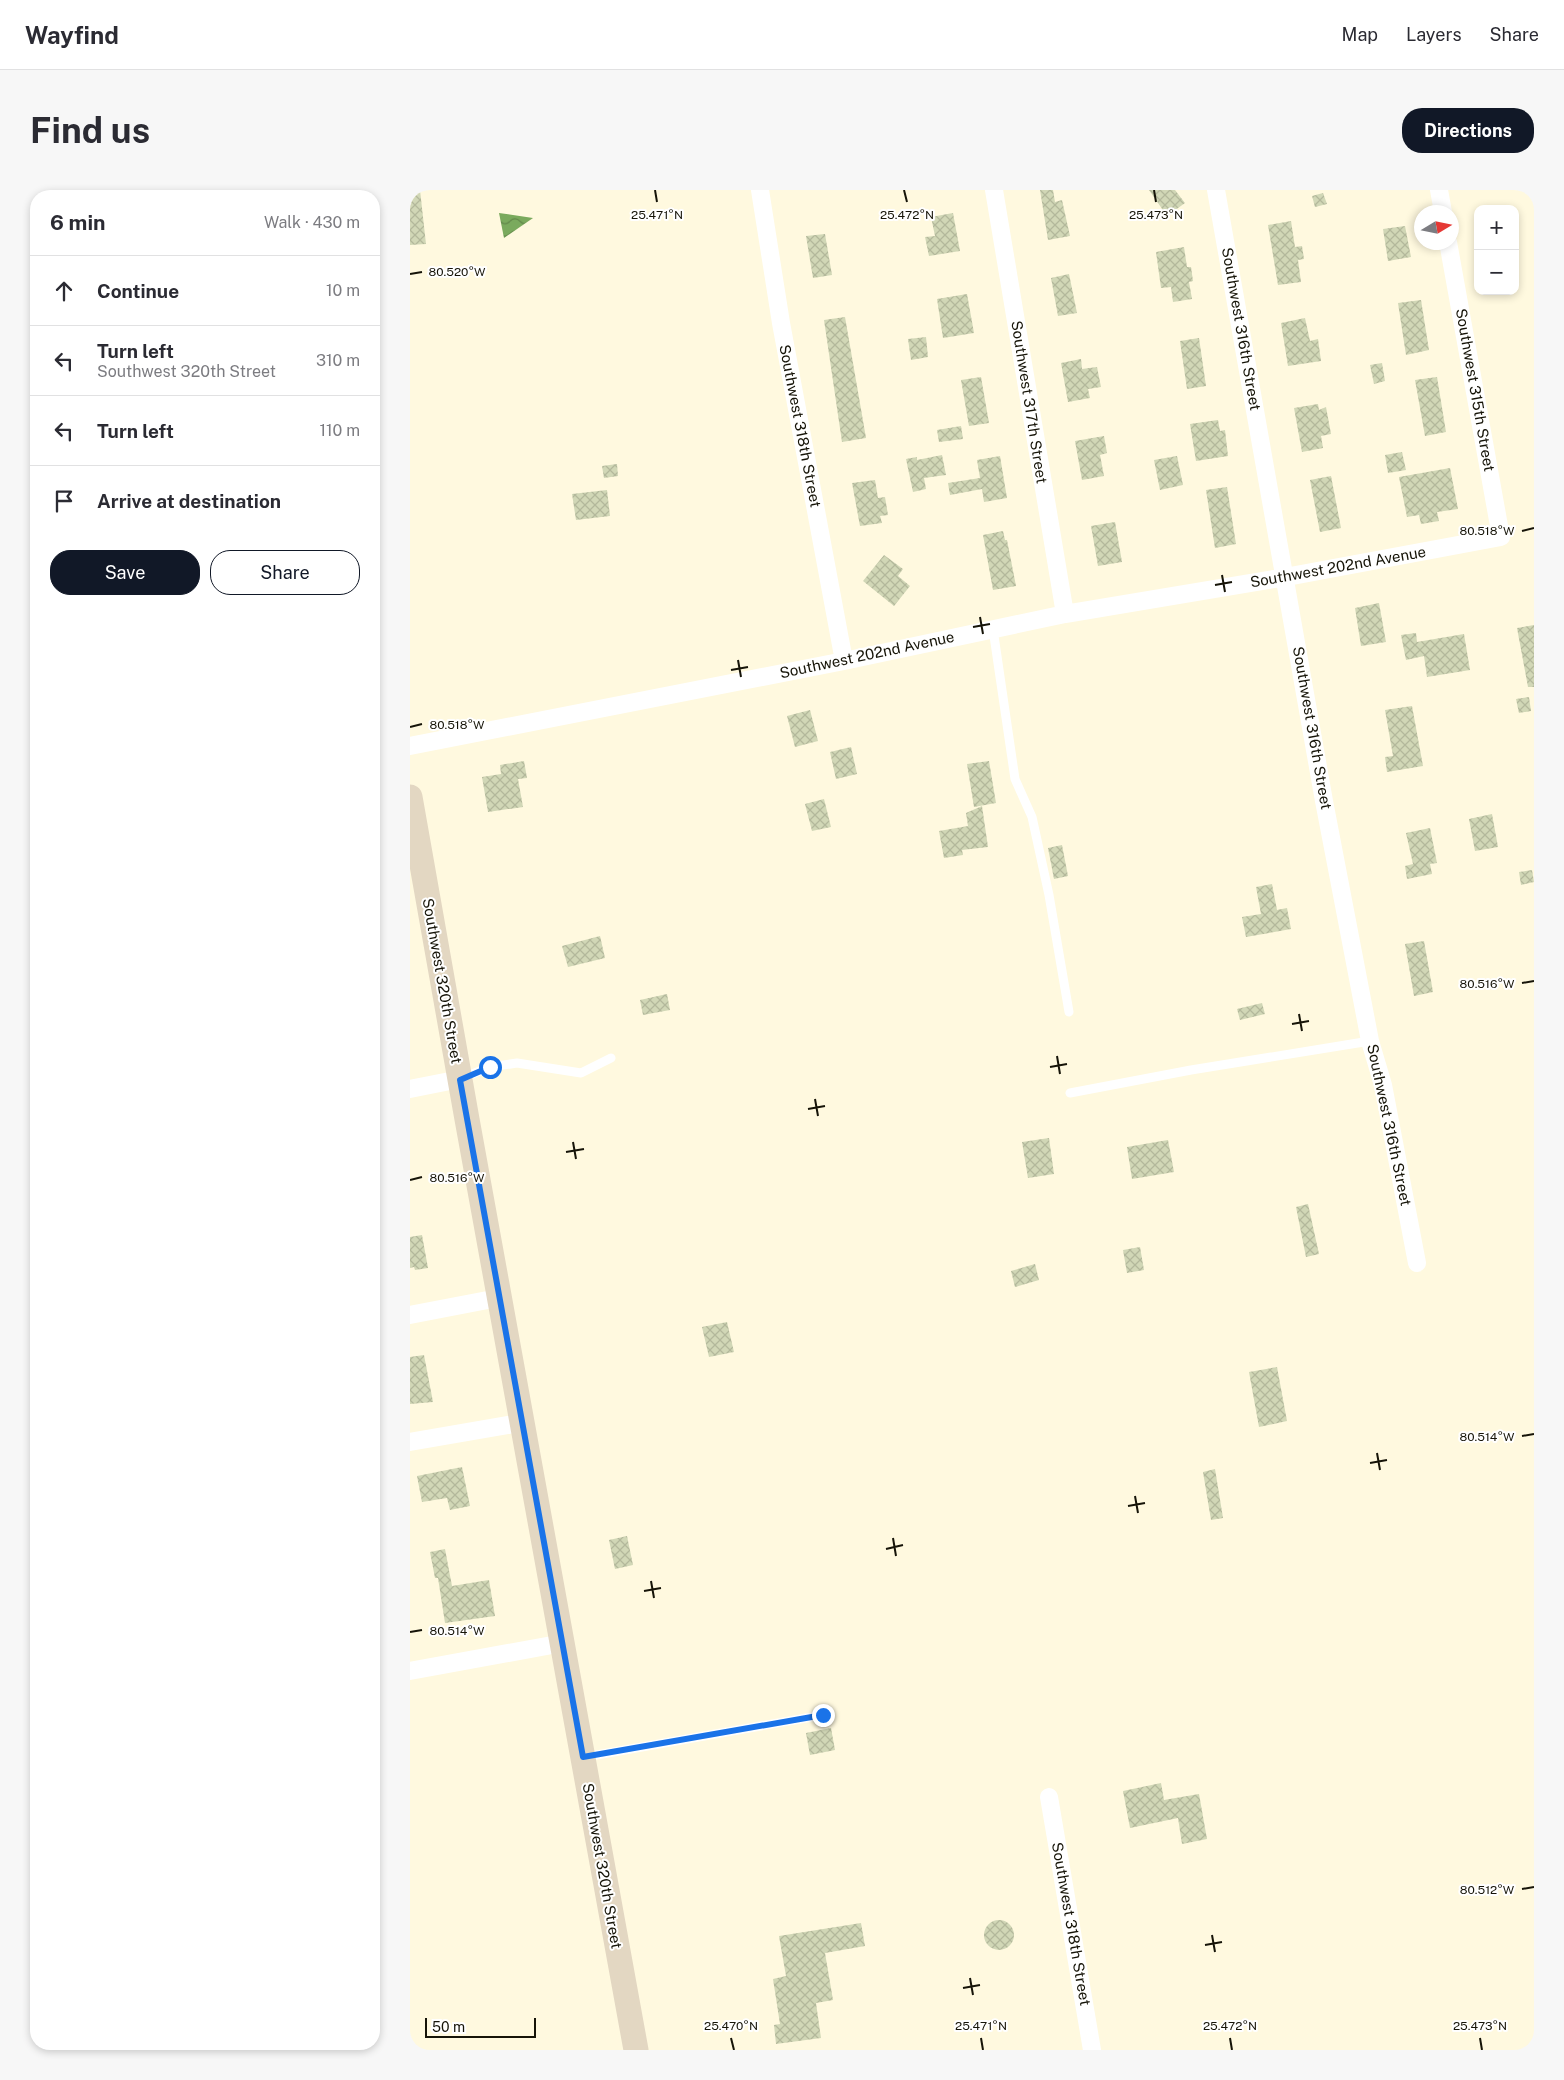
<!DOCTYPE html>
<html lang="en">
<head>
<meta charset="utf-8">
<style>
  :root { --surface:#fff; --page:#f7f7f7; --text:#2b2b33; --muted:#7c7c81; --line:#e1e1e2; --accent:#111827 }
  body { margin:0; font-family:"Public Sans",sans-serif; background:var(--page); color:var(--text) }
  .controls { position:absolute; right:15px; top:15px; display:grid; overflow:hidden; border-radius:10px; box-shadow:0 2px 8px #0003 }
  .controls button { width:45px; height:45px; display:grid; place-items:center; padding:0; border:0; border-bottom:1px solid var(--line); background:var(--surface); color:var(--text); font:25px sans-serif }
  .compass { position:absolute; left:1004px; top:15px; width:45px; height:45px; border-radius:50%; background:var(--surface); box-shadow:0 2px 8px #0003; rotate:80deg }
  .scale { position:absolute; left:15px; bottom:12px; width:111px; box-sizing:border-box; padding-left:5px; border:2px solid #161408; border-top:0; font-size:14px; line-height:18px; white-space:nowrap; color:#161408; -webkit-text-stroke:4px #fff; paint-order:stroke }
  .stop { position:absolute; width:15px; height:15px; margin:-11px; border:4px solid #1a73e8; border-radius:50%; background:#fff }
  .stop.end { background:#1a73e8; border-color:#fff; box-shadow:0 1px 5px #0008 }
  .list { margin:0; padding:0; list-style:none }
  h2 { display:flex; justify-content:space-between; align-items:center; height:65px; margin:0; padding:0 20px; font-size:21px }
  h2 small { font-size:16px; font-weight:400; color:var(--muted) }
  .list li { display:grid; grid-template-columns:32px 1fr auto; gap:15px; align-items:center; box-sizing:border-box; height:70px; padding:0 20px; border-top:1px solid var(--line) }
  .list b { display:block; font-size:19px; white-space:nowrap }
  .list p { margin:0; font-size:16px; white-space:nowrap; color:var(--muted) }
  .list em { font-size:16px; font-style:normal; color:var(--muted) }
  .actions { display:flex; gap:10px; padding:15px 20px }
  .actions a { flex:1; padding:11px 0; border:1px solid var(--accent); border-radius:20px; text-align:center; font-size:18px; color:var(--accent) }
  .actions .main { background:var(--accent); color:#fff }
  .icon { flex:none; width:28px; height:28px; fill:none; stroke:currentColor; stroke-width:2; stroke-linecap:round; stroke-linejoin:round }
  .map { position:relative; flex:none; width:1124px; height:1860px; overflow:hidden; border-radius:20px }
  header { display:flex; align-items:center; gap:30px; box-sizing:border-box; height:70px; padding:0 25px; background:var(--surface); border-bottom:1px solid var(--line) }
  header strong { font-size:24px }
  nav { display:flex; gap:28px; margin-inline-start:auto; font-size:18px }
  .intro { display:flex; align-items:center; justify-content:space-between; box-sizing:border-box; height:120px; padding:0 30px }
  h1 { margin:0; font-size:35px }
  .button { padding:12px 22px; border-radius:20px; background:var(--accent); color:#fff; font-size:18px; font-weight:700 }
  main { display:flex; gap:30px; padding:0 30px }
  aside { flex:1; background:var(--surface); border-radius:20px; box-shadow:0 2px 8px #0003 }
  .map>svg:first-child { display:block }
  .water { fill:url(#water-waves) }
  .building { fill:url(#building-cross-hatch) }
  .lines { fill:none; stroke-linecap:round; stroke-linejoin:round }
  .lane { stroke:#fff; stroke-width:9 }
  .street { stroke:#fff; stroke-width:18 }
  .secondary { stroke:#e3d7c2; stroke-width:25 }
  .route { stroke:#1a73e8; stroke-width:6 }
  .ticks { fill:none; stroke:#161408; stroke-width:2 }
  .labels { text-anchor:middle; stroke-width:4; stroke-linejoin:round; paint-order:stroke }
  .street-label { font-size:15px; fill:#161408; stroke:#fff }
  .ticks-label { font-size:12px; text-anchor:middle; fill:#161408; stroke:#fff; stroke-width:4; stroke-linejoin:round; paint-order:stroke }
</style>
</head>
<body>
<header>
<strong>Wayfind</strong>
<nav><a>Map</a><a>Layers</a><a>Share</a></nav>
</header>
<div class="intro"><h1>Find us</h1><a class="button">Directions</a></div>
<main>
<aside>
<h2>6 min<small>Walk · 430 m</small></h2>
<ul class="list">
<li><svg class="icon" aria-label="ahead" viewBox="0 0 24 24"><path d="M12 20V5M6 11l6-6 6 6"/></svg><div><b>Continue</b></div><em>10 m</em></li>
<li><svg class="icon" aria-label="left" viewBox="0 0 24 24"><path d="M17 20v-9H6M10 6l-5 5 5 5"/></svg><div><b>Turn left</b><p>Southwest 320th Street</p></div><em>310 m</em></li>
<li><svg class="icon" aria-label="left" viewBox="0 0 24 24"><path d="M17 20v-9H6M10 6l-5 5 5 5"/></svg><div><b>Turn left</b></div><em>110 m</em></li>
<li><svg class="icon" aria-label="arrive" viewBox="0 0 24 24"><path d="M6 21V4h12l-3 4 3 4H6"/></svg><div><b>Arrive at destination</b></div></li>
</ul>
<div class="actions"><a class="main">Save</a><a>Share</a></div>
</aside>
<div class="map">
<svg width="1124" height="1860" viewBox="0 0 1124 1860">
  <defs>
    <pattern id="water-waves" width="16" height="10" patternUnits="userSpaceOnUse" patternTransform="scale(1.25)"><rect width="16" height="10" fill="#7aaa5d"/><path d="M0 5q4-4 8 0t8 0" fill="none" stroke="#63894b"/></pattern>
    <pattern id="building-cross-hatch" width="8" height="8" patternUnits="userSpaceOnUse" patternTransform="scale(1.25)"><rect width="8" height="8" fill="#d1d7b6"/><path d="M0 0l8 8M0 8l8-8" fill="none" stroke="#b3b89b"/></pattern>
  </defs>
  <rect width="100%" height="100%" fill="#fff9df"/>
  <path class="water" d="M89,23L123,28L94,48Z"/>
  <path class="building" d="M0,0H10L16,54L0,55Z
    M630,0H643L645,12L652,10L660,46L638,50Z
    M739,0H765L775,13L757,26Z
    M913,3L917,14L905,17L902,6Z
    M543,23L550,61L519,66L515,47L525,46L521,27Z
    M881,31L885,57L892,56L894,69L888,70L891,92L868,95L858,35Z
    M995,36L1001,67L978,71L973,39Z
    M415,44L422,85L403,88L396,46Z
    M774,57L777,77H781L783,91L779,92L782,109L763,112L761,97L751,98L746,62Z
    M659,84L667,123L648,126L641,88Z
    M557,104L564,143L533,148L527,109Z
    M1011,110L1019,160L996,165L988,113Z
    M435,127L456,248L432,252L414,130Z
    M895,128L900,151L908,149L911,171L878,176L871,133Z
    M516,147L518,167L501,170L498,149Z
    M789,148L796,196L777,199L770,151Z
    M671,169L672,179L687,177L691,197L678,199L680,208L658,212L651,173Z
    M972,173L975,191L964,194L960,175Z
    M571,187L579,233L559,236L551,190Z
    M1027,187L1036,242L1015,246L1005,190Z
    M908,214L909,220L916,217L921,244L911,246L913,258L892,262L884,218Z
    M808,230L810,241L815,240L818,266L786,271L780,234Z
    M551,236L553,249L529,252L527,240Z
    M694,246L697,263L690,265L694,286L672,290L665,251Z
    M992,262L996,280L978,283L975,265Z
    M532,265L536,285L514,288L516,299L503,302L496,269L507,267V270Z
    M590,266L597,308L574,312L572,299L540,305L538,293L570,288L567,270Z
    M767,266L773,295L750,300L744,270Z
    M207,274L208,286L194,288L192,276Z
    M1040,278L1048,319L1027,322L1029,331L1011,334L1009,325L997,327L989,287Z
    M921,286L931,338L910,342L900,290Z
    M465,290L468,308L475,307L478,325L470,326L472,333L450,336L442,293Z
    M817,297L826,354L805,358L796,300Z
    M197,300L200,326L166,330L162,304Z
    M705,332L712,372L688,376L681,336Z
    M593,341L595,350H597L606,396L583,400L573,345Z
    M474,365L493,379L488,386L500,396L484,416L453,391Z
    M969,413L976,452L951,456L945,418Z
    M1124,435V497H1118L1107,438Z
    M1006,443L1007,452L1054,444L1060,480L1017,487L1014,466L996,470L991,445Z
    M1119,507L1121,521L1109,523L1106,509Z
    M1002,516L1013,576L977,582L975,567L983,566L975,520Z
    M400,520L408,551L385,557L377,526Z
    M441,557L447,584L426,589L420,562Z
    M114,571L117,588L108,589L113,617L78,622L72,587L91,584L90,575Z
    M579,571L586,613L564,617L557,574Z
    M414,609L421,637L402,641L395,614Z
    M572,616L578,657L552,660L553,665L534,668L529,641L558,636L556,623Z
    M1082,624L1088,657L1065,661L1059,629Z
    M1020,638L1027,673L1020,674L1022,684L997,689L995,676L1003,674L996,643Z
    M652,655L658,686L644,689L638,658Z
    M1122,680L1124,692L1111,695L1109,682Z
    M862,694L867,720L877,718L881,739L836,747L832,727L851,724L846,697Z
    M190,746L195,768L158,777L152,756Z
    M1014,751L1023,802L1004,806L995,754Z
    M257,804L260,820L233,825L230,810Z
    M852,813L855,824L830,830L827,819Z
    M639,948L644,984L618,988L612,952Z
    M758,950L764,982L722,989L717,957Z
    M898,1014L909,1064L896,1067L886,1017Z
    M12,1045L18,1078L5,1080L4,1077L0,1078V1047Z
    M730,1057L734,1080L717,1083L713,1060Z
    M625,1074L629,1090L605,1097L601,1081Z
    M317,1132L324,1162L299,1167L292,1137Z
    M14,1165L23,1212L0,1214V1167Z
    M867,1177L877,1231L849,1237L839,1182Z
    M52,1277L60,1316L40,1320L37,1308L12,1312L7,1286Z
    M805,1279L813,1328L801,1330L793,1282Z
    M217,1346L223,1375L205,1379L199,1350Z
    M35,1359L42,1396L79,1390L85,1426L35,1433L28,1388H25L20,1362Z
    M421,1538L425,1560L400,1565L396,1543Z
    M751,1593L754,1610L789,1604L797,1649L772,1654L768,1628L720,1638L713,1601Z
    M574 1745a15 15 0 1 1 30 0a15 15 0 1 1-30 0Z
    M451,1733L455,1756L415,1763L423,1810L406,1813L411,1848L366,1854L364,1835L370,1834L363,1789L376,1786L369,1746Z"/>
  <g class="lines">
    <path class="lane" d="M583,439L605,589L622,627L639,705L659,822
      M52,888L80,877L107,873L171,883L201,868
      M660,903L781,880L960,851
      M175,1567L413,1525"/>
    <path class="street" d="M350,0L371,133L434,471
      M584,0L655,424
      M806,0L914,611L960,851L973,895L1007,1073
      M1029,0L1033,22
      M0,556L434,471L655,424L876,387L1091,347L1038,52
      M0,899L50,889
      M0,1125L88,1108
      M0,1252L110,1233
      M0,1481L153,1453
      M639,1607L682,1860"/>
    <path class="secondary" d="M0,607C73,1025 150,1442 226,1860"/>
  </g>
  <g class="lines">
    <path class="route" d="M80,877L50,890L173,1567L413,1525"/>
  </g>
  <path class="ticks" d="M245,0L247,12M494,0L497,12M744,0L746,12M0,84L12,82M1112,341L1124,338M812,385L815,402M805,395L822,392M570,427L573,444M563,437L580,434M328,470L331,487M321,480L338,477M0,537L12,534M1112,793L1124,791M889,824L892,841M882,834L899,831M647,866L650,884M640,877L657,874M405,909L408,926M398,919L415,916M163,952L166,969M156,962L174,959M0,990L12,987M1112,1246L1124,1244M967,1263L970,1280M960,1273L977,1270M725,1306L728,1323M718,1316L735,1313M483,1348L486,1366M476,1359L493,1355M241,1391L244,1408M234,1401L251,1398M0,1442L12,1440M1112,1699L1124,1697M802,1745L805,1762M795,1755L812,1752M560,1788L563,1805M553,1798L570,1795M321,1848L324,1860M571,1848L573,1860M820,1848L822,1860M1070,1848L1072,1860"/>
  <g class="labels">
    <g class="street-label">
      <text transform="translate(831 139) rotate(80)" y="5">Southwest 316th Street</text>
      <text transform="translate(1065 200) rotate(80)" y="5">Southwest 315th Street</text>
      <text transform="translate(619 212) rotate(81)" y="5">Southwest 317th Street</text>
      <text transform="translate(390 236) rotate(79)" y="5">Southwest 318th Street</text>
      <text transform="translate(928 377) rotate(-10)" y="5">Southwest 202nd Avenue</text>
      <text transform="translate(457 465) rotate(-12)" y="5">Southwest 202nd Avenue</text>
      <text transform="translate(902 538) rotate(80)" y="5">Southwest 316th Street</text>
      <text transform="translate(32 791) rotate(80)" y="5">Southwest 320th Street</text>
      <text transform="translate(979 935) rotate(78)" y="5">Southwest 316th Street</text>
      <text transform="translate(192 1676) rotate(80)" y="5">Southwest 320th Street</text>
      <text transform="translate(661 1734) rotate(80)" y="5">Southwest 318th Street</text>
    </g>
  </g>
  <g class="ticks-label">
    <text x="247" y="29">25.471°N</text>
    <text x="497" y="29">25.472°N</text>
    <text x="746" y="29">25.473°N</text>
    <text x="47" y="86">80.520°W</text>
    <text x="1077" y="345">80.518°W</text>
    <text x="47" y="539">80.518°W</text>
    <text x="1077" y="798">80.516°W</text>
    <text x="47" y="992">80.516°W</text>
    <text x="1077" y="1251">80.514°W</text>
    <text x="47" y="1445">80.514°W</text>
    <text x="1077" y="1704">80.512°W</text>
    <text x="321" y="1840">25.470°N</text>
    <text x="571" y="1840">25.471°N</text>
    <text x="820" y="1840">25.472°N</text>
    <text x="1070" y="1840">25.473°N</text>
  </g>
</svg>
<div class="controls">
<button>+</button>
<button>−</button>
</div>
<svg class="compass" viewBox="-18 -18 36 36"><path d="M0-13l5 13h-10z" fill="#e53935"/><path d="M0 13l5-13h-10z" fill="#7c7c81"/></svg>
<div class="scale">50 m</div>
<div class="stop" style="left:80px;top:877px"></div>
<div class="stop end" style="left:413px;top:1525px"></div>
</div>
</main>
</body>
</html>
